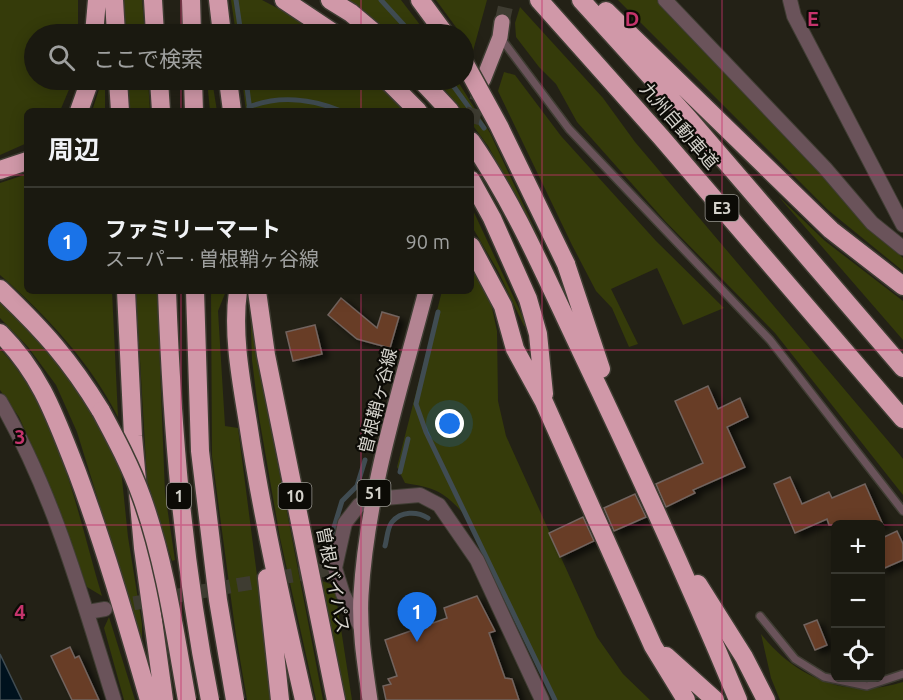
<!DOCTYPE html>
<html lang="ja">
<head>
<meta charset="utf-8">
<style>
  :root { --surface:#1a1910; --page:#232219; --text:#f1f3f6; --muted:#9fa09f; --line:#383830; --accent:#1a73e8 }
  body { margin:0; font-family:Ubuntu,"Noto Sans JP",sans-serif; background:var(--page); color:var(--text) }
  .controls { position:absolute; right:18px; bottom:18px; display:grid; overflow:hidden; border-radius:9px; box-shadow:0 3px 15px #0003 }
  .controls button { width:54px; height:54px; display:grid; place-items:center; padding:0; border:0; border-bottom:2px solid var(--line); background:var(--surface); color:var(--text); font:30px sans-serif }
  .you { position:absolute; left:450px; top:424px; width:21px; height:21px; margin:-15px; border:4px solid #fff; border-radius:50%; background:#1a73e8; box-shadow:0 0 0 9px #1a73e833 }
  .badge { display:grid; place-items:center; width:39px; height:39px; border-radius:50%; background:var(--accent); color:#fff; font-size:20px; font-weight:700 }
  .pin { position:absolute; translate:-50% -50px; filter:drop-shadow(0 2px 3px #0008) }
  .pin::after { content:''; position:absolute; top:32px; width:21px; height:18px; background:inherit; clip-path:polygon(0 0,100% 0,50% 100%) }
  .list { margin:0; padding:0; list-style:none }
  h2 { display:flex; justify-content:space-between; align-items:center; height:78px; margin:0; padding:0 24px; font-size:26px }
  h2 small { font-size:20px; font-weight:400; color:var(--muted) }
  .list li { display:grid; grid-template-columns:39px 1fr auto; gap:18px; align-items:center; box-sizing:border-box; height:108px; padding:0 24px; border-top:2px solid var(--line) }
  .list b { display:block; font-size:22px; white-space:nowrap }
  .list p { margin:0; font-size:20px; white-space:nowrap; color:var(--muted) }
  .list em { font-size:20px; font-style:normal; color:var(--muted) }
  .icon { flex:none; width:33px; height:33px; fill:none; stroke:currentColor; stroke-width:2; stroke-linecap:round; stroke-linejoin:round }
  .map { position:relative; flex:none; width:903px; height:700px; overflow:hidden }
  .search { position:absolute; background:var(--surface); box-shadow:0 3px 15px #0003; left:24px; top:24px; width:450px; height:66px; display:flex; align-items:center; gap:15px; box-sizing:border-box; padding:0 21px; border-radius:33px; color:var(--muted); font-size:22px }
  .panel { position:absolute; background:var(--surface); box-shadow:0 3px 15px #0003; left:24px; top:108px; width:450px; height:186px; border-radius:9px }
  .map>svg:first-child { display:block }
  .green { fill:#353b0a }
  .water { fill:#00121e; stroke:#404c52; stroke-width:1.5 }
  .lines { fill:none; stroke-linecap:round; stroke-linejoin:round }
  .stream { stroke:#404c52; stroke-width:5 }
  .building { fill:#673c26; stroke:#72645e; stroke-width:1.5; filter:url(#shadow) }
  .street-tunnel { stroke:#3e3c31; stroke-width:14; stroke-dasharray:14 7; stroke-linecap:butt }
  .primary-tunnel { stroke:#3e3c31; stroke-width:15; stroke-dasharray:15 8; stroke-linecap:butt }
  .lane-casing { stroke:#3f3d33; stroke-width:10 }
  .street-casing { stroke:#3f3d33; stroke-width:16 }
  .primary-casing { stroke:#3f3d33; stroke-width:18 }
  .highway-casing { stroke:#3f3d33; stroke-width:21 }
  .lane { stroke:#6a535a; stroke-width:7 }
  .street { stroke:#6a535a; stroke-width:14 }
  .primary { stroke:#b38492; stroke-width:15 }
  .highway { stroke:#d098a8; stroke-width:18 }
  .highway-bridge-casing { stroke:#3f3d33; stroke-width:21; stroke-linecap:butt }
  .highway-bridge { stroke:#d098a8; stroke-width:18 }
  .grid { fill:none; stroke:#c5346c; stroke-width:1.5; stroke-opacity:0.55 }
  .labels { text-anchor:middle; stroke-width:4.5; stroke-linejoin:round; paint-order:stroke }
  .shield { fill:#0c0b06; stroke:#989690; stroke-width:1.5 }
  .shield-label { font-size:16px; font-weight:bold; fill:#d4d2cb }
  .street-label { font-size:18px; fill:#d4d2cb; stroke:#0c0b06 }
  .grid-label { font-size:20px; text-anchor:middle; font-weight:bold; fill:#c5346c; stroke:#0c0b06; stroke-width:4.5; stroke-linejoin:round; paint-order:stroke }
</style>
</head>
<body>
<div class="map">
<svg width="903" height="700" viewBox="0 0 903 700">
  <defs>
    <filter id="shadow"><feDropShadow dx="6" dy="4" stdDeviation="3" flood-color="#0009"/></filter>
  </defs>
  <rect width="100%" height="100%" fill="#232116"/>
  <path class="green" d="M0,0H78V34H34V80H73L60,111H27V143L0,155Z
    M124,0H142L145,34H125Z
    M231,0H262L287,13L318,34H236Z
    M349,0H401L427,34H391Z
    M436,0H487L473,51L464,34H461Z
    M618,0H662L859,215L903,258V271L828,210Z
    M520,7L603,98L635,142L900,455L903,459V495L775,333L665,221L577,122L556,84L539,67L516,37L515,23Z
    M504,72L515,75L561,136L656,241L724,308L683,325L657,268L611,289L638,344L629,347L612,308L596,291L572,245L498,91Z
    M102,80H105V111H92Z
    M127,80H148L150,111H128Z
    M207,80H212L217,111H210Z
    M242,80H373L404,111H246Z
    M437,80H457L490,133L559,281L529,219L488,146L471,123V111H462Z
    M27,174V291H112L118,417C90,362 46,315 0,275V183Z
    M778,196L825,241L903,301V340Z
    M471,206L527,326H524L498,271L471,225Z
    M471,263L491,303L497,331L498,401L506,436L597,637L623,674L650,700H554L463,513C443,491 435,488 405,483L397,467L442,291H471Z
    M136,291H157L165,493L175,560L172,561L147,480Z
    M211,291H226L218,311L225,426L238,428L273,700H247L236,636L212,456Z
    M250,299L273,439L323,700H316L280,538L259,417L252,360Z
    M0,301L38,339L76,386L97,421L121,469L128,537L142,624V641L77,432L56,385L28,347L0,318Z
    M0,349C60,412 77,514 102,596L87,587L41,466L19,417L0,390Z
    M322,581L333,585L335,590L352,700H346Z
    M109,617L135,700H124L104,628Z
    M761,634C796,678 847,700 903,682V700H780L771,678Z"/>
  <path class="water" d="M0,654L22,700H0Z"/>
  <g class="lines">
    <path class="stream" d="M236,0L241,34
      M381,0L412,34
      M246,80L250,111
      M449,80L484,128
      M249,107C279,95 312,99 341,111
      M438,312L416,404L426,432L555,700
      M400,472L408,439
      M385,546C387,540 387,528 392,522C401,511 417,511 428,518
      M328,547L342,501L357,486L365,460"/>
  </g>
  <path class="building" d="M341,298L377,328L382,312L399,317L390,348L357,339L328,315Z
    M315,325L322,354L293,361L286,332Z
    M708,386L718,409L740,398L748,417L727,427L745,467L693,490L695,493L666,507L656,484L703,463L675,401Z
    M790,477L802,504L829,492L832,498L865,484L883,525H829L827,519L795,533L774,484Z
    M635,494L646,517L614,531L604,508Z
    M583,517L594,541L560,557L549,533Z
    M897,531L903,544V560L880,570V539Z
    M477,596L495,631L489,633L505,678L512,679L519,700H386L383,686L391,684L388,679L397,676L385,640L447,618L444,608Z
    M817,620L827,645L815,650L804,625Z
    M70,647L75,658L79,656L99,700H72L51,656Z"/>
  <g class="lines">
    <path class="street-tunnel" d="M113,607L335,568"/>
    <path class="primary-tunnel" d="M502,22L507,0
      M471,123L481,85"/>
    <g class="lane-casing">
      <path id="lane" d="M500,37L569,129L770,340L903,511
        M760,616L795,659L824,677L867,686L903,674"/>
    </g>
    <g class="street-casing">
      <path id="street" d="M665,0L825,168L872,223L903,248
        M790,0L794,16L903,225
        M0,401C54,494 82,598 114,700
        M88,612L105,609
        M361,628L343,594L335,568L345,523L359,505L373,499L420,495L439,505L477,560L542,700"/>
    </g>
    <g class="primary-casing">
      <path id="primary" d="M483,80L500,37L502,22
        M370,700C365,666 359,630 361,595C367,492 400,391 426,291"/>
    </g>
    <g class="highway-casing">
      <path id="highway" d="M114,0L116,34
        M153,0L155,34
        M191,0L192,34
        M218,0L222,34
        M284,0L335,34
        M330,0L351,13L376,34
        M420,0L445,34
        M539,0L661,137L903,419
        M581,0L689,119L903,368
        M606,11L831,230L903,286
        M94,34L97,0
        M118,80L120,111
        M159,80L161,111
        M193,80L194,111
        M228,80L232,111
        M387,80L418,111
        M421,80L450,111
        M79,111L90,80
        M471,141C516,206 547,280 581,351C636,466 689,582 738,700
        M0,170L27,161
        M471,180L492,218L528,299L538,334L544,394
        M471,246L503,306L515,349L544,402L653,646L686,700
        M566,264L601,369
        M0,289C43,330 70,360 101,411
        M126,291L133,436L143,548L164,700
        M238,291C232,334 241,380 248,423C262,516 283,608 304,700
        M257,291L266,355L336,700
        M0,333C42,375 56,419 77,472C105,547 127,624 149,700
        M267,578L280,700
        M698,584L744,657L766,700
        M666,656L715,700"/>
    </g>
    <use href="#lane" class="lane"/>
    <use href="#street" class="street"/>
    <use href="#primary" class="primary"/>
    <use href="#highway" class="highway"/>
    <g class="highway-bridge-casing">
      <path id="highway-bridge" d="M464,62L499,126L566,264
        M167,291C172,429 183,565 210,700
        M195,291L200,451L218,600L235,700
        M101,411C116,439 131,467 142,498C165,562 175,633 187,700"/>
    </g>
    <use href="#highway-bridge" class="highway-bridge"/>
  </g>
  <path class="grid" d="M181,0V34M361,0V34M542,0V700M722,0V700M181,80V111M361,80V111M0,175H27M471,175H903M181,291V700M361,291V700M0,350H903M0,525H836M880,525H903"/>
  <g class="labels">
    <g class="shield">
      <rect x="705.5" y="195" width="33" height="26" rx="4.5"/>
      <rect x="357.5" y="480" width="33" height="26" rx="4.5"/>
      <rect x="167" y="483" width="24" height="26" rx="4.5"/>
      <rect x="278.5" y="483" width="33" height="26" rx="4.5"/>
    </g>
    <g class="shield-label">
      <text x="722" y="214">E3</text>
      <text x="374" y="499">51</text>
      <text x="179" y="502">1</text>
      <text x="295" y="502">10</text>
    </g>
    <g class="street-label">
      <text transform="translate(679 126) rotate(49)" y="6">九州自動車道</text>
      <text transform="translate(378 401) rotate(-76)" y="6">曽根鞘ヶ谷線</text>
      <text transform="translate(333 580) rotate(79)" y="6">曽根バイパス</text>
    </g>
  </g>
  <g class="grid-label">
    <text x="632" y="26">D</text>
    <text x="813" y="26">E</text>
    <text x="20" y="444">3</text>
    <text x="20" y="619">4</text>
  </g>
</svg>
<div class="controls">
<button>+</button>
<button>−</button>
<button><svg class="icon" aria-label="locate" viewBox="0 0 24 24"><circle cx="12" cy="12" r="6"/><path d="M12 2v4M12 18v4M2 12h4M18 12h4"/></svg></button>
</div>
<div class="you"></div>
<div class="pin badge" style="left:417px;top:642px">1</div>
<div class="search"><svg class="icon" aria-label="search" viewBox="0 0 24 24"><circle cx="10" cy="10" r="6"/><path d="M15 15l6 6"/></svg>ここで検索</div>
<section class="panel">
<h2>周辺<small></small></h2>
<ul class="list">
<li><span class="badge">1</span><div><b>ファミリーマート</b><p>スーパー · 曽根鞘ヶ谷線</p></div><em>90 m</em></li>
</ul>
</section>
</div>
</body>
</html>
